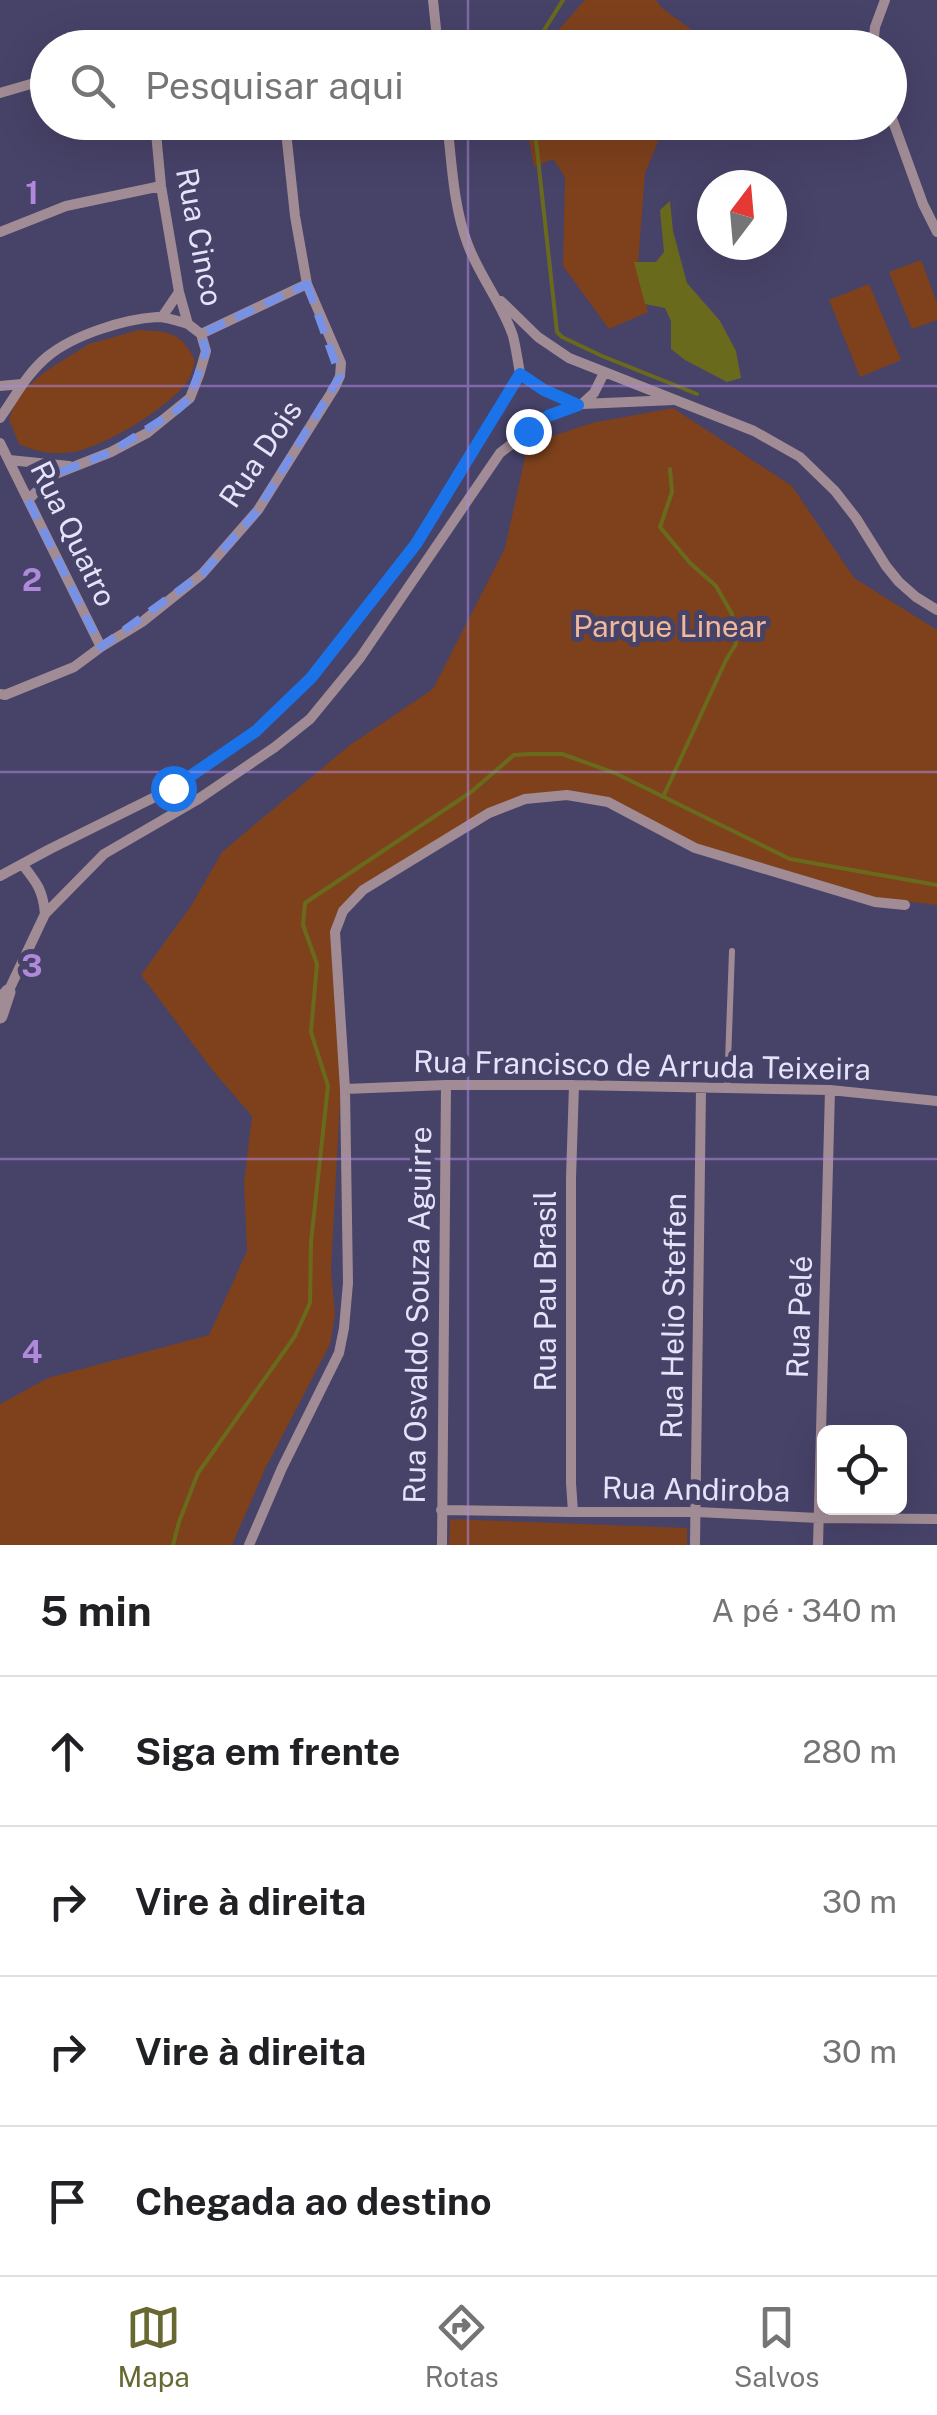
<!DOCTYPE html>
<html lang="pt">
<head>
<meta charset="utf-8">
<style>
  :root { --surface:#fff; --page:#f2f2f2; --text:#202124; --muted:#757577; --line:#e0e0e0; --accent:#676832 }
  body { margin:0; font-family:"Public Sans",sans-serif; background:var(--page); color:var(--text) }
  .controls { position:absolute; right:30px; bottom:30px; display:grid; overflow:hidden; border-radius:15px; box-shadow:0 10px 40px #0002 }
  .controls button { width:90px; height:90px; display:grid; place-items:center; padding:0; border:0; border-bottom:2px solid var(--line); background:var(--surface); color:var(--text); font:50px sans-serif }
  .compass { position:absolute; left:697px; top:170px; width:90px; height:90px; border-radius:50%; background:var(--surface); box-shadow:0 10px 40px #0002; rotate:16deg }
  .stop { position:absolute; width:30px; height:30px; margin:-22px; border:8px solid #1a73e8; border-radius:50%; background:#fff }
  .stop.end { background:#1a73e8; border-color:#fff; box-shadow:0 2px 10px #0008 }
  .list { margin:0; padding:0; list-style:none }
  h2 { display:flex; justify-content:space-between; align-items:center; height:130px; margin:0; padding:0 40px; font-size:42px }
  h2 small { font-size:32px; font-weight:400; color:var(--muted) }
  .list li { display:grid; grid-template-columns:65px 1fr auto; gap:30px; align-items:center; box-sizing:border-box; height:150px; padding:0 40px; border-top:2px solid var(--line) }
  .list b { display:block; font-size:38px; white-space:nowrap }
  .list em { font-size:32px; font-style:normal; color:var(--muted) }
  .icon { flex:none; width:55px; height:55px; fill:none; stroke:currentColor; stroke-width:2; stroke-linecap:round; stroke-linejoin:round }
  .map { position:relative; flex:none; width:937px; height:1545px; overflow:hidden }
  .search { position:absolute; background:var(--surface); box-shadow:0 10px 40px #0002; left:30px; right:30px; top:30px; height:110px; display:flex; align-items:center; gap:25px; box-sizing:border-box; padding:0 35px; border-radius:55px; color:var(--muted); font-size:38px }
  .sheet { height:730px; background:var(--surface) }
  nav { display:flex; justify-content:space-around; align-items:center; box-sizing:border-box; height:140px; border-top:2px solid var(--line); background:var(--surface); font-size:28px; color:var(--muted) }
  nav a { display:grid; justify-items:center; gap:5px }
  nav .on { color:var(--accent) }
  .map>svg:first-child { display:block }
  .green { fill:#7e411c }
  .water { fill:#6a6a1d }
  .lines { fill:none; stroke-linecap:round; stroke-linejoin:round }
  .stream { stroke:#6a6a1d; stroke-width:4 }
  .service { stroke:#a18c95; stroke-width:6 }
  .minor { stroke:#a18c95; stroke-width:10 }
  .tertiary { stroke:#a18c95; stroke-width:15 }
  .route { stroke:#1a73e8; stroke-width:12 }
  .marked { fill:none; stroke:#7791e7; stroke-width:8; stroke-dasharray:20 12; stroke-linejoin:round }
  .grid { fill:none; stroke:#b088dc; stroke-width:2.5; stroke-opacity:0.55 }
  .labels { text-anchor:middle; stroke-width:10; stroke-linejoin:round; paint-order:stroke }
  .street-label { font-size:30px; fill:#e4e3fa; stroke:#474268 }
  .park-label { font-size:30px; fill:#f0b99b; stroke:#474268 }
  .grid-label { font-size:32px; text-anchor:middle; font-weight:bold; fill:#b088dc; stroke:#474268; stroke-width:10; stroke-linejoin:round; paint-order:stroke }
</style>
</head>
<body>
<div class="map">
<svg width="937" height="1545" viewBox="0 0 937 1545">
  <rect width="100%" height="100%" fill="#474268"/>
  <path class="green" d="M585,0H656L662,8L711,44V47H543Z
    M526,123H670L664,127L645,173L638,265L648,312L609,329L563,266L565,177L553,159L534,167Z
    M921,260L937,303V320L912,329L889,272Z
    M869,284L901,360L860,377L829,300Z
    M139,330C170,332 180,331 195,360C193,368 192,376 187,382C168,408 104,447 73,452C53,455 36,452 19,444L9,419L19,394L46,371L89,344Z
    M673,408L792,486L854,578L937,630V905L877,898L697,844L610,798L527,794L361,886L333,929L341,1082L331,1269L335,1314L330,1344L265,1469L232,1545H0V1404L48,1378L209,1335L247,1251L244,1183L252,1116L214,1072L141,975L191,906L222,852L350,745L433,689L505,548L528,444L592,423Z
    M450,1519L687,1528V1545H449Z"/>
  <path class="water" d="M670,201L673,231L687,283L720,321L736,351L741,378L727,382L685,360L671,349V321L665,308L645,304L634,262H656L664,252L660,210Z"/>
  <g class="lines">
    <path class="stream" d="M533,48L563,0
      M534,122L557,332L562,337L602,356L697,394
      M663,797L726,660L736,644L732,614L716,586L690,563L660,527L672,492L670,469
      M173,1545L179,1522L198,1473L295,1336L310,1303L311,1242L328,1086L311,1032L317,964L303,925L305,903L471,792L514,755L531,754H562L615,773L790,859L937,885"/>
    <path class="service" d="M727,1089L732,951"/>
    <path class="minor" d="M433,0L438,48
      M873,48L875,27L885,0
      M0,93L48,79
      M890,113L923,204L937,232
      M0,232L66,206L161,186
      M501,301L538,337L569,358L754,431L800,457L835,491L856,518L886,566L899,582L916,597L937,610
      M162,317L179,292
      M201,334L307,284
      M520,374L543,390L578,405
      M0,386L22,384
      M582,404L594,393L604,373
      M0,418C15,397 27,373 48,356C74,335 124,319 157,317C167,317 178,321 188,324
      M0,443L101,647
      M9,460L69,466
      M28,500L53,475L111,452L147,433L190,398L199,375L206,351L201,334L188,324L179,292L161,186L155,122
      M0,694L5,695L74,667L101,647L142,622L202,574L258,510L335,387L340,376L341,363L307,284L295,216L285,122
      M22,864C37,883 43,890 45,914
      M0,876L50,849L173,788L256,731L311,677L416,544L520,374C518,361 516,348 513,336C502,303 480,277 468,245C453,206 452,163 447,122
      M2,994L8,992L45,914L104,854L197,800L275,747L310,719L360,658L500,453L548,416L582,404L674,400
      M574,1085L571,1178V1483L573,1512H697L818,1518L937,1519
      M345,1089L446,1085H574L830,1090L937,1101
      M441,1510L573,1512
      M249,1545L282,1468L339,1353L344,1328L348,1283L345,1089L335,932L343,911L363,890L489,813L525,799L567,795L608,802L695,848L875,902L905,905
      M442,1545L446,1085
      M695,1545L701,1088
      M818,1545L830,1090"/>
    <path class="tertiary" d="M0,1016L8,992"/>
  </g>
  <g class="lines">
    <path class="route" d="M173,788L256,731L311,678L416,544L520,374L544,390L578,405L548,416L528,431"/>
  </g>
  <path class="marked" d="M307,284L340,376L258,510L202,574L101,647L28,500L53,475L111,452L177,410L190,398L206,351L201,334Z"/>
  <path class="grid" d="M468,0V48M468,122V1545M0,386H937M0,772H937M0,1159H937"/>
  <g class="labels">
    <g class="street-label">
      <text transform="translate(199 237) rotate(79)" y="10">Rua Cinco</text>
      <text transform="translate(261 454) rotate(-56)" y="10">Rua Dois</text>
      <text transform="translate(73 534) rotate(64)" y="10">Rua Quatro</text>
      <text transform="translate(642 1066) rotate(1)" y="10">Rua Francisco de Arruda Teixeira</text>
      <text transform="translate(546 1291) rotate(-90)" y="10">Rua Pau Brasil</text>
      <text transform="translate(418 1315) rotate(-89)" y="10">Rua Osvaldo Souza Aguirre</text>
      <text transform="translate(674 1316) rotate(-89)" y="10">Rua Helio Steffen</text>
      <text transform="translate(800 1317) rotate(-88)" y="10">Rua Pelé</text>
      <text transform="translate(696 1490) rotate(1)" y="10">Rua Andiroba</text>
    </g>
    <g class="park-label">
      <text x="670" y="637">Parque Linear</text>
    </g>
  </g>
  <g class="grid-label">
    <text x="32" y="204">1</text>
    <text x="32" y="591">2</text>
    <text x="32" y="977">3</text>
    <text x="32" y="1363">4</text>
  </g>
</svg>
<div class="controls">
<button><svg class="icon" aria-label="locate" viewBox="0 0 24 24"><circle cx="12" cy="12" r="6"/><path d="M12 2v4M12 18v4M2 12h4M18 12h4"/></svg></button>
</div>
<svg class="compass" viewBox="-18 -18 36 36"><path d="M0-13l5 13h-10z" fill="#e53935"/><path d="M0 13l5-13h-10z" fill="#757577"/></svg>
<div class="stop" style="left:173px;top:788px"></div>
<div class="stop end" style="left:528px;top:431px"></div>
<div class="search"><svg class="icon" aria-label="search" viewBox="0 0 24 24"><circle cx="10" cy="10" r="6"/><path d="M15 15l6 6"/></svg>Pesquisar aqui</div>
</div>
<section class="sheet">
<h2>5 min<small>A pé · 340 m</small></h2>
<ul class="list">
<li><svg class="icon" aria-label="ahead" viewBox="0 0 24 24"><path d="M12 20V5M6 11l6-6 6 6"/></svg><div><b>Siga em frente</b></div><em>280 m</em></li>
<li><svg class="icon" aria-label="right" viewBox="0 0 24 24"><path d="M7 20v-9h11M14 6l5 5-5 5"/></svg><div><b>Vire à direita</b></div><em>30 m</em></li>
<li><svg class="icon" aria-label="right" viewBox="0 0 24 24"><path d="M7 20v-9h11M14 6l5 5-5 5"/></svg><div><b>Vire à direita</b></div><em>30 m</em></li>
<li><svg class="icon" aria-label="arrive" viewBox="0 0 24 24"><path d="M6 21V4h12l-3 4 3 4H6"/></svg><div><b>Chegada ao destino</b></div></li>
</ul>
</section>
<nav>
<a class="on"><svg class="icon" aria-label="map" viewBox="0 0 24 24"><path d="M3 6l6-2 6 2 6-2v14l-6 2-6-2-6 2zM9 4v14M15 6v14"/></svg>Mapa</a>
<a><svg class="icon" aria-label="directions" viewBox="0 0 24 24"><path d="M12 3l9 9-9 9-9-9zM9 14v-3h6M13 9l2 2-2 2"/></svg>Rotas</a>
<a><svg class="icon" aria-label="saved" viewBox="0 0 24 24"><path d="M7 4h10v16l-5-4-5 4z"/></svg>Salvos</a>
</nav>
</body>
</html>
